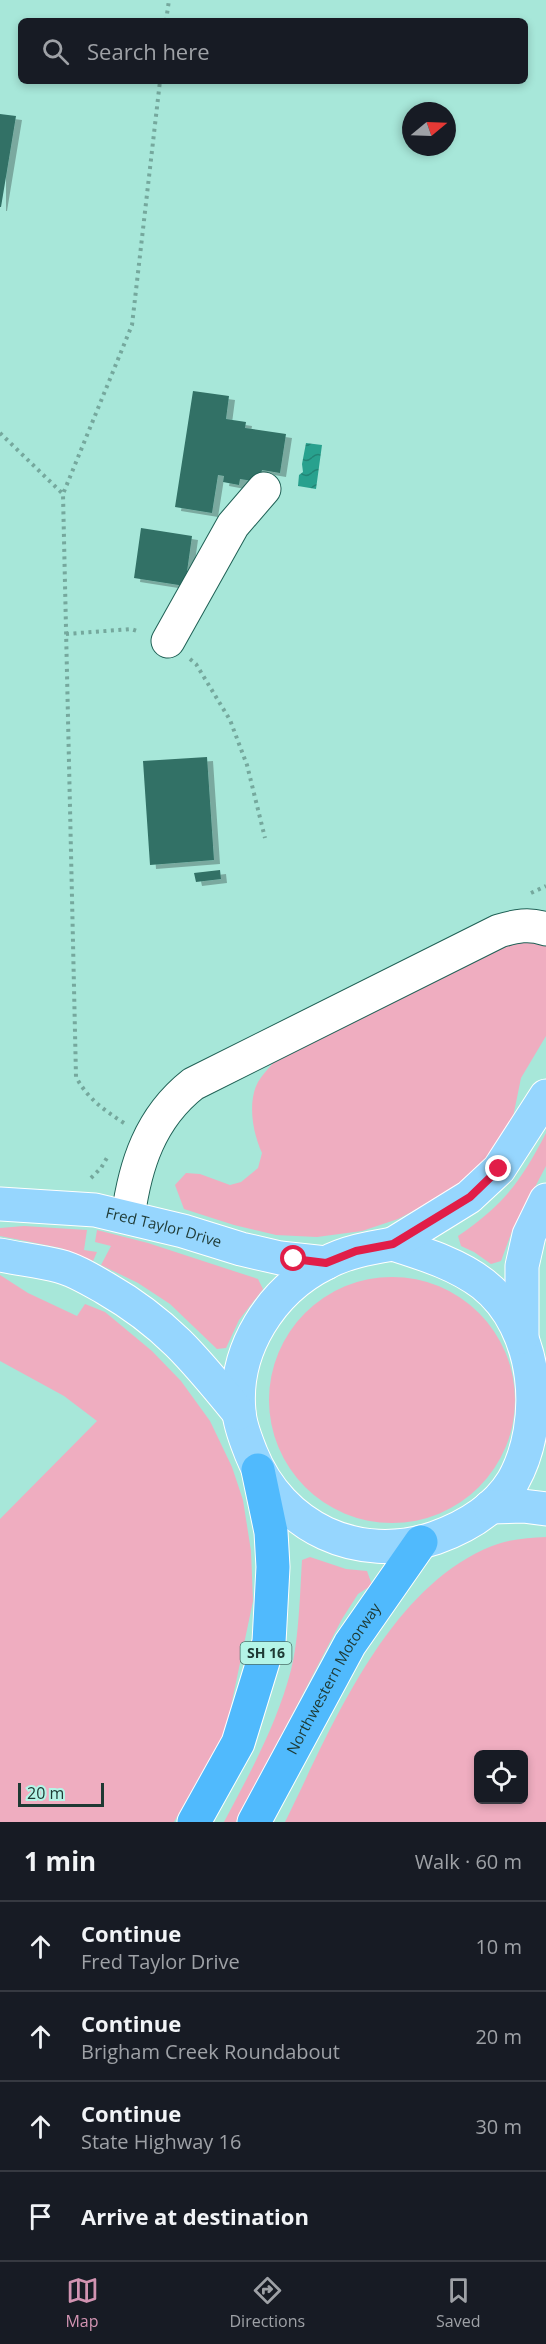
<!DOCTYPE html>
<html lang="en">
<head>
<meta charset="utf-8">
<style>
  :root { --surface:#171b24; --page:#20242c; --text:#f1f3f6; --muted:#9ea1a6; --line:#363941; --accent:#d193b1 }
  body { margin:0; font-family:"Open Sans",sans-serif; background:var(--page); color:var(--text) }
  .controls { position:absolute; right:18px; bottom:18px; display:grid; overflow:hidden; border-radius:9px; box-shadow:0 3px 9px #0003 }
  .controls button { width:54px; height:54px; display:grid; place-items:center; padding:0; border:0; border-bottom:2px solid var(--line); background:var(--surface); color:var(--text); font:30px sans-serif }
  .compass { position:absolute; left:402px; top:102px; width:54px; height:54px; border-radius:50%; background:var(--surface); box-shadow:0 3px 9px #0003; rotate:71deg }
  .scale { position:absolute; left:18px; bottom:15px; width:86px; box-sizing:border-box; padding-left:6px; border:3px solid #1e3933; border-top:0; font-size:16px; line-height:21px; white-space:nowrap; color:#1e3933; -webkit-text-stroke:4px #b4f5e7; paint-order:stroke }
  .stop { position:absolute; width:18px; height:18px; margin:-14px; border:4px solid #e11d48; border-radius:50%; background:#fff }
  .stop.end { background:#e11d48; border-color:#fff; box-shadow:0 2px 6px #0008 }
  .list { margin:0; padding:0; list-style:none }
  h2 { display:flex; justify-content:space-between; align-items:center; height:78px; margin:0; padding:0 24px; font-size:26px }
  h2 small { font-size:20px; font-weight:400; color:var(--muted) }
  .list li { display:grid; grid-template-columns:39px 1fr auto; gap:18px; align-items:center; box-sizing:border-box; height:90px; padding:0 24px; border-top:2px solid var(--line) }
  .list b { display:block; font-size:22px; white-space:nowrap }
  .list p { margin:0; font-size:20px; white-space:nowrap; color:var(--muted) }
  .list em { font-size:20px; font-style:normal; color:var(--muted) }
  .icon { flex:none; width:33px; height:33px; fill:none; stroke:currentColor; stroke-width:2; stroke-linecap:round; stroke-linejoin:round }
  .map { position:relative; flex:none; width:546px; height:1822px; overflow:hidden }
  .search { position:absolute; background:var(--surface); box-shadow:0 3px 9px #0003; left:18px; right:18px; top:18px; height:66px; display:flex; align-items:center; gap:15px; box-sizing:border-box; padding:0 21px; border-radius:9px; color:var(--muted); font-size:22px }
  .sheet { height:438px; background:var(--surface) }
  nav { display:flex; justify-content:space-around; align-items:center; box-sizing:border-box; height:84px; border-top:2px solid var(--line); background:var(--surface); font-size:16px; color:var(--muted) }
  nav a { display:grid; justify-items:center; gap:3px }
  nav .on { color:var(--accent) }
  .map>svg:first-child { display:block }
  .grass { fill:#efadc0; fill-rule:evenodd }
  .water { fill:url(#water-waves) }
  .building { fill:#327166; filter:url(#shadow) }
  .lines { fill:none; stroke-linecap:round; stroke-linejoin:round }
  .minor-casing { stroke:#1f6055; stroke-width:35 }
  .major-casing { stroke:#fff; stroke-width:35 }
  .highway-casing { stroke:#fff; stroke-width:35 }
  .path { stroke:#75a89d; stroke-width:4; stroke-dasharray:3 4.5; stroke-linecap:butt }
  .minor { stroke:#fff; stroke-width:33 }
  .major { stroke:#96d6fe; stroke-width:33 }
  .highway { stroke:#50bafd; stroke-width:33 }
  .route { stroke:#e11d48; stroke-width:8 }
  .labels { text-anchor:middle; stroke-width:6; stroke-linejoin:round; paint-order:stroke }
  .shield { fill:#b4f5e7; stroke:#4b7169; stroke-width:1.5 }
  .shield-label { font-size:14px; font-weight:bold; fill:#1e3933 }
  .street-label { font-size:15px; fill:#1e3933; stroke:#b4f5e7 }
</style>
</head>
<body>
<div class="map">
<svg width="546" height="1822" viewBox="0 0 546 1822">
  <defs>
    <pattern id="water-waves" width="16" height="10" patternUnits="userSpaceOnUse" patternTransform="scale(1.5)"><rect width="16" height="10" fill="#28a18e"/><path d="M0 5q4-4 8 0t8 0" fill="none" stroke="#228475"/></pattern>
    <filter id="shadow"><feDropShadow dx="6" dy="4" stdDeviation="0" flood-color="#0004"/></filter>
  </defs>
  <rect width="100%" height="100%" fill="#a7e7d9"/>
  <path class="grass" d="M517,936L546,937V1036L521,1078L511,1127L484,1163L445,1194L398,1219L362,1231L317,1237L276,1235L234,1225L184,1209L175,1185L186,1173L200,1174L230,1185L241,1182L258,1168L262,1153C253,1134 247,1102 258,1082C262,1075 268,1069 273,1063Z
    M546,1133V1166L512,1231L501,1261L491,1264L474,1252L461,1246L458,1236C504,1204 520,1183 546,1133Z
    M24,1226L87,1230L84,1250L97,1252L93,1261L61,1248L0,1236V1228Z
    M97,1230L148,1243L258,1279L263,1289L239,1320L226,1348L217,1349L170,1304L138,1283L101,1265L111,1246L95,1242Z
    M0,1275L28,1293L77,1316L85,1304L105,1312L152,1351L181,1381L210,1421L232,1467L243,1500L251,1551L253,1601L226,1730L174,1822H0V1519L97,1421L64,1396L0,1361Z
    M269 1400a123 123 0 1 1 246 0a123 123 0 1 1-246 0Z
    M546,1537V1822H285C332,1727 387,1588 492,1546C509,1539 528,1538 546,1537ZM478,1754H524V1800H478Z
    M310,1557L346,1569L367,1571L372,1585L358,1594L342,1619L236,1822H224C250,1773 277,1724 291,1670C299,1639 300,1593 302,1560Z"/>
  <path class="water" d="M306,443L322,445L316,489L298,486L299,475L303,472L302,464Z"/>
  <path class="building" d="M0,114L16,116L1,207H0Z
    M193,391L229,396L226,419L246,422L245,428L286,434L280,473L262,470L259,482L240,479L239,485L223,482L224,476L218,475L212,513L175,507Z
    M141,528L192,536L185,586L134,578Z
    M207,757L214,860L150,865L143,761Z
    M220,870L221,879L196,882L194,873Z"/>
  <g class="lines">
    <g class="minor-casing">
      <path id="minor" d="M168,641L233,525L264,489
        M128,1217C135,1165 150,1118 193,1084L499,931C516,926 529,923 546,929"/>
    </g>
    <g class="major-casing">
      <g id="major">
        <path id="s1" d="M0,1204L95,1210L183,1231L241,1249L280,1258L326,1263"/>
        <path d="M393,1244C424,1254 457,1264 483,1284C539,1328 546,1422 513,1481C495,1510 466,1527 435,1538C358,1564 281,1528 251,1453C246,1440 240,1426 239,1412C233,1350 271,1290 326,1263C346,1252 370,1248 393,1244Z"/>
        <path d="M393,1244L469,1197L499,1169L546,1096"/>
        <path d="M0,1255C19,1259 40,1261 59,1266C75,1270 91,1280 105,1288C166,1323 195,1359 239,1413"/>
        <path d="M522,1337V1266L529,1235L546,1200"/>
        <path d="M490,1507L523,1506L546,1509"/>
      </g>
    </g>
    <g class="highway-casing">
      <g id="highway">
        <path d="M194,1822L238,1743L269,1642L273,1567L271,1532L258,1470"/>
        <path id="s2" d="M254,1822L350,1644L421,1542"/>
      </g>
    </g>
    <path class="path" d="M166,21L169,0
      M0,433L63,494
      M66,634L131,629L140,632
      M190,659L196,664L230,720L247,765L265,838
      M531,893L546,886
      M124,1123C104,1110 88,1099 76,1077L63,494L132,325L160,81
      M91,1178L101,1168L108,1156"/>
    <use href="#minor" class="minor"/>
    <use href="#major" class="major"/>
    <use href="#highway" class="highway"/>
  </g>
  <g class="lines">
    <path class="route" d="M294,1259L326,1263L356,1251L393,1244L470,1197L499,1169"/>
  </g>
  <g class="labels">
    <rect class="shield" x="240.5" y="1642" width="51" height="22" rx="4.5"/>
    <g class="shield-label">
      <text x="266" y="1658">SH 16</text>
    </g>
    <g class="street-label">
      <text dy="5" stroke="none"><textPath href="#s1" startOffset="166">Fred Taylor Drive</textPath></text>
      <text dy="5" stroke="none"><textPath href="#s2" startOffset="164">Northwestern Motorway</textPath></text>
    </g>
  </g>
</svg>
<div class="controls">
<button><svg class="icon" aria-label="locate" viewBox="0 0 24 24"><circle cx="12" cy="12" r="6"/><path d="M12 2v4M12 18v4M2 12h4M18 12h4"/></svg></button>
</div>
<svg class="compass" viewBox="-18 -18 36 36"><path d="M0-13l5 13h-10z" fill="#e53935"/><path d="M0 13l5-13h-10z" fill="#9ea1a6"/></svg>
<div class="scale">20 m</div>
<div class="stop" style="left:294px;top:1259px"></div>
<div class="stop end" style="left:499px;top:1169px"></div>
<div class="search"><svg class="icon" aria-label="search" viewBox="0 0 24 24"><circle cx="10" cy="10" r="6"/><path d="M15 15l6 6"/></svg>Search here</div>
</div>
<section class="sheet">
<h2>1 min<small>Walk · 60 m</small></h2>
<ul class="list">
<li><svg class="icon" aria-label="ahead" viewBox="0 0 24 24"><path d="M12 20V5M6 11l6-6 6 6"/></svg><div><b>Continue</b><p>Fred Taylor Drive</p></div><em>10 m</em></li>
<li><svg class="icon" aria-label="ahead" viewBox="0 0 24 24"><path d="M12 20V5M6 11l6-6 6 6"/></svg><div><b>Continue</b><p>Brigham Creek Roundabout</p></div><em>20 m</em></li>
<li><svg class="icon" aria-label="ahead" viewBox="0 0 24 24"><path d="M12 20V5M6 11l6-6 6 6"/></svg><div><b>Continue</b><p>State Highway 16</p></div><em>30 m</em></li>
<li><svg class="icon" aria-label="arrive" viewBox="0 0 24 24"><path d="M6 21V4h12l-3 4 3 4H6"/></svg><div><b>Arrive at destination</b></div></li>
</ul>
</section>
<nav>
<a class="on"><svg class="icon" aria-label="map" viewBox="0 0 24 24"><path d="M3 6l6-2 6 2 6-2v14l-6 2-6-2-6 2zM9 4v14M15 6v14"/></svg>Map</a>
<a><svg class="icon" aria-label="directions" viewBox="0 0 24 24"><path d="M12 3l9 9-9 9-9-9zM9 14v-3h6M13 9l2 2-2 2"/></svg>Directions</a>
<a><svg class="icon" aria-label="saved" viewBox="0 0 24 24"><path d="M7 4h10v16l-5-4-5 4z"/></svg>Saved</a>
</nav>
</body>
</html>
